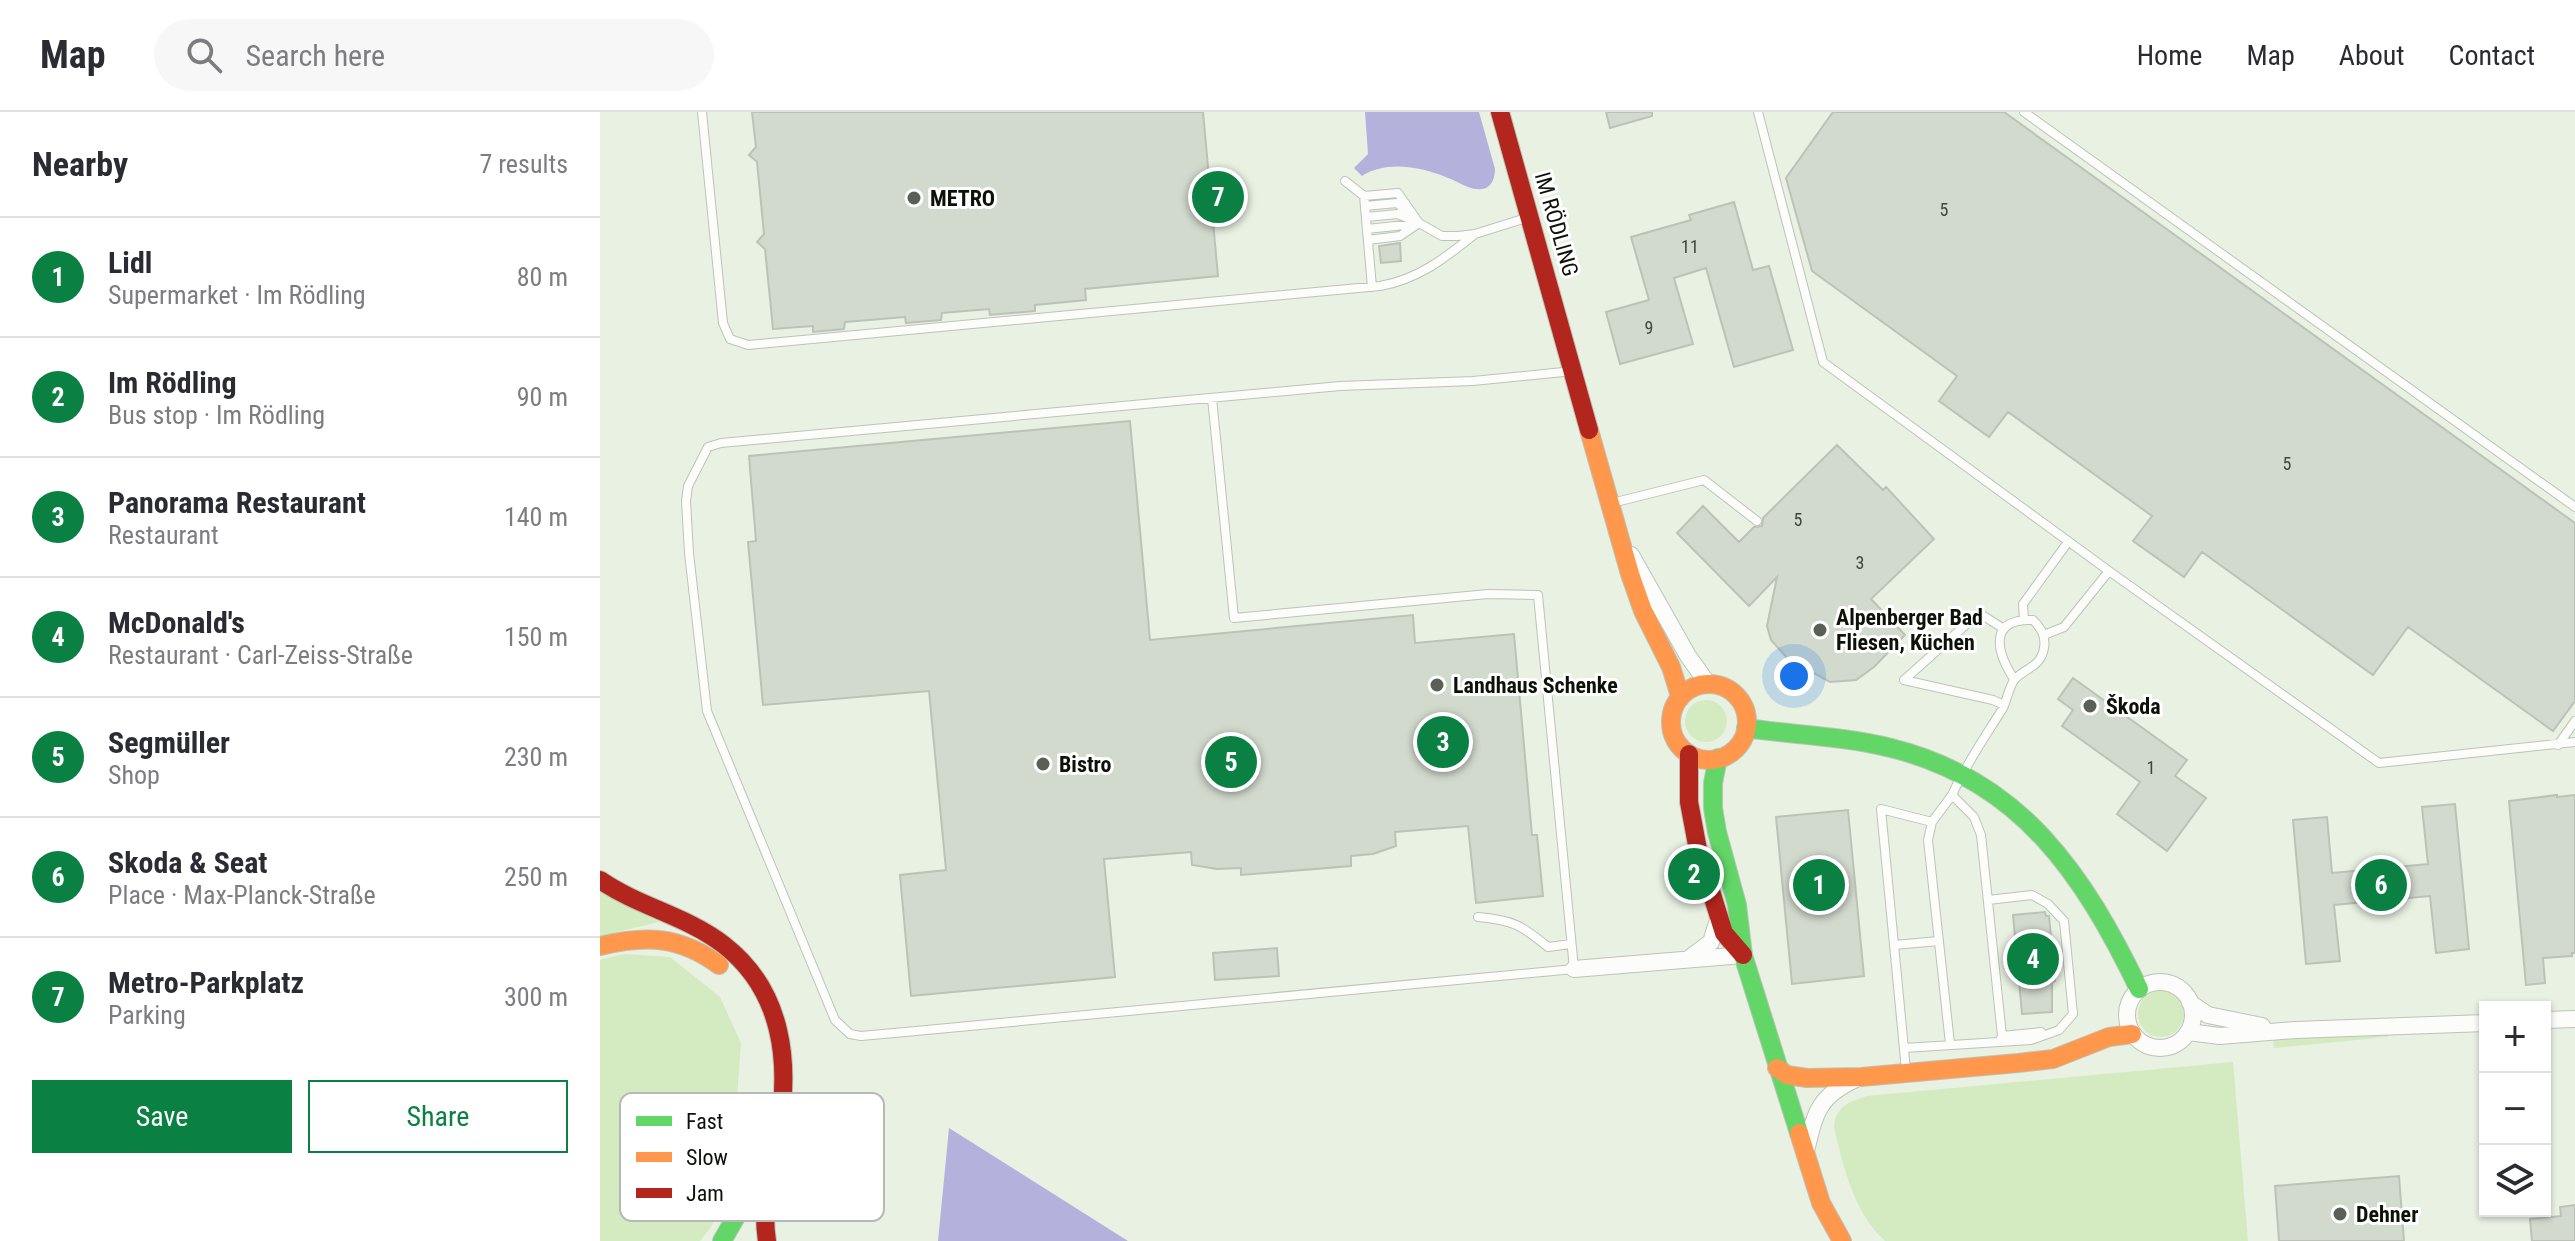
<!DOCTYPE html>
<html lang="en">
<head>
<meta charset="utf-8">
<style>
  :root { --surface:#fff; --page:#f7f7f7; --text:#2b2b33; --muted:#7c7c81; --line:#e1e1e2; --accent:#0b8043 }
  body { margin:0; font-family:"Roboto Condensed",sans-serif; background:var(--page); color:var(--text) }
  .controls { position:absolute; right:24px; bottom:24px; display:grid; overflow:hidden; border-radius:0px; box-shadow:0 2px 6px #0004 }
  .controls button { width:72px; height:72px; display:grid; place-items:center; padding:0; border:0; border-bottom:2px solid var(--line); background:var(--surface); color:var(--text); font:40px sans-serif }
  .you { position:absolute; left:1194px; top:564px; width:28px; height:28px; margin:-20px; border:6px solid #fff; border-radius:50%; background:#1a73e8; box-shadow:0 0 0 12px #1a73e833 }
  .badge { display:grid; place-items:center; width:52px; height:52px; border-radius:50%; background:var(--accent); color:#fff; font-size:26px; font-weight:700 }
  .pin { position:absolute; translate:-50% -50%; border:4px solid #fff; box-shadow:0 2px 8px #0006 }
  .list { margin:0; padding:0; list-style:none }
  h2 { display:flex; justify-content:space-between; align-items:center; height:104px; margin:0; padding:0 32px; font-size:34px }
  h2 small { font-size:26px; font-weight:400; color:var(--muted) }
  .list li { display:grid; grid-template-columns:52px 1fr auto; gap:24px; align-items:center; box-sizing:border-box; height:120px; padding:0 32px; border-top:2px solid var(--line) }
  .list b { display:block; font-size:30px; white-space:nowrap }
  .list p { margin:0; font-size:26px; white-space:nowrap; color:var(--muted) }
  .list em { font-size:26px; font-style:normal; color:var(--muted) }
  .actions { display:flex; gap:16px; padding:24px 32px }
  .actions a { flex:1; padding:18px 0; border:2px solid var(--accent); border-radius:0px; text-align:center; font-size:28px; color:var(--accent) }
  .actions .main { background:var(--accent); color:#fff }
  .icon { flex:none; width:44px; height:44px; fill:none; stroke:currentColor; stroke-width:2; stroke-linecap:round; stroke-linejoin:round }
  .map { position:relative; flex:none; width:1975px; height:1129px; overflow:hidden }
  header { display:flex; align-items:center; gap:48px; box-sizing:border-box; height:112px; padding:0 40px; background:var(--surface); border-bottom:2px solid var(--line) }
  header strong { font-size:38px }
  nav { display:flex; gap:44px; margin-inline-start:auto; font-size:28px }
  .search { width:560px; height:72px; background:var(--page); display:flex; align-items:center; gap:20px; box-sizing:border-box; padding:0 28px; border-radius:44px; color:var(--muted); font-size:30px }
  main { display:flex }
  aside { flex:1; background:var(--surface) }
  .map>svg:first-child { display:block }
  .green { fill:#d4eac1 }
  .water { fill:#b5b1dd }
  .building { fill:#d2d9cd; stroke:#bcc2b8; stroke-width:2 }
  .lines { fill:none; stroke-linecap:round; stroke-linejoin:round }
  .lane-casing { stroke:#bcc3b8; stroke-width:10 }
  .street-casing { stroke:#bcc3b8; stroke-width:18 }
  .fast-casing { stroke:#bcc3b8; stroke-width:20 }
  .slow-casing { stroke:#bcc3b8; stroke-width:20 }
  .jam-casing { stroke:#bcc3b8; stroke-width:20 }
  .lane { stroke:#fcfdfb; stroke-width:8 }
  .street { stroke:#fcfdfb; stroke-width:16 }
  .fast { stroke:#63d668; stroke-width:18 }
  .slow { stroke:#ff974d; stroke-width:18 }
  .jam { stroke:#b3261e; stroke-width:18 }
  .poi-dot { fill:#5a6055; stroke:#fff; stroke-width:3 }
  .labels { text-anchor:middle; stroke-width:6; stroke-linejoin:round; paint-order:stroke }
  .number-label { font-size:18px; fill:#40463c }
  .poi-label { font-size:22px; font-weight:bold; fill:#0d1209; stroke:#fff; text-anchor:start }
  .street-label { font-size:22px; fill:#0d1209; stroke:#fff }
  .key { fill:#fff; stroke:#b6b8b5; stroke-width:2 }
  .key-label { font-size:22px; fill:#0d1209 }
</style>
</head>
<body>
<header>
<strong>Map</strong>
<div class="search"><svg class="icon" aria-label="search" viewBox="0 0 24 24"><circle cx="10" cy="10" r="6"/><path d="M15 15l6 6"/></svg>Search here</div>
<nav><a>Home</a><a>Map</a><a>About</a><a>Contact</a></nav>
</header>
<main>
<aside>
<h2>Nearby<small>7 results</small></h2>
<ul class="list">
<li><span class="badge">1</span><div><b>Lidl</b><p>Supermarket · Im Rödling</p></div><em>80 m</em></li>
<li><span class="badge">2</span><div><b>Im Rödling</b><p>Bus stop · Im Rödling</p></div><em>90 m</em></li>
<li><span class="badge">3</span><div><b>Panorama Restaurant</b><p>Restaurant</p></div><em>140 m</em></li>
<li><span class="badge">4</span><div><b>McDonald's</b><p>Restaurant · Carl-Zeiss-Straße</p></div><em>150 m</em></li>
<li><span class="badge">5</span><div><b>Segmüller</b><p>Shop</p></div><em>230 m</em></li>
<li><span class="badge">6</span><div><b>Skoda &amp; Seat</b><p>Place · Max-Planck-Straße</p></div><em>250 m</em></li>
<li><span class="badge">7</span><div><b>Metro-Parkplatz</b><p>Parking</p></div><em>300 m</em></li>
</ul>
<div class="actions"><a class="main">Save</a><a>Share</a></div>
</aside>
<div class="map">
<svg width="1975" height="1129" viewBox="0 0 1975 1129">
  <rect width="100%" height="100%" fill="#e9f1e3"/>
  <path class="green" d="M1085 609a21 21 0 1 1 42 0a21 21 0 1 1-42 0Z
    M0,780L59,810L0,824Z
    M23,842L70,845L120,885L141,931L133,1038L127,1085L111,1115L100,1129H0V848Z
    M1538 902a23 23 0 1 1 46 0a23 23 0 1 1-46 0Z
    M1789,923L1787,925L1674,936L1673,927Z
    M1633,950L1648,1129H1285C1254,1101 1243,1054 1234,1015C1235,995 1250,989 1267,984Z"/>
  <path class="water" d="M765,0H879L895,57C895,68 890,79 877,77C868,77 857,69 848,66C822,55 787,48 762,64L754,56L768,42Z
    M349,1016L528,1129H338Z"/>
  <path class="building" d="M152,0H603L618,164L485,177L486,188L435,193V199L390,203L389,197L342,201L341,208L306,211L305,205L245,210L244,217L213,220V214L173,217L165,137L157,130L164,122L157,50L149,43L156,35Z
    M1006,0H1052V4L1010,16Z
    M1233,0H1404L1975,411V589L1953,619L1808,515L1773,563L1602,440L1584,465L1533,429L1552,404L1408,300L1389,325L1339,289L1357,264L1212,159L1186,66Z
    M1134,90L1153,158L1169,154L1193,238L1134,255L1106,156L1074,166L1093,232L1020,252L1006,200L1049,188L1031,125L1091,108L1089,103Z
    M800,131L801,149L781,151L779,134Z
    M530,309L550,528L813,503L815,531L914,522L932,723H937L943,784L876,791L868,714L795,720L796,734L773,742L751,744V754L641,763V756L617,757L592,753L591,740L504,747L515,865L311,884L300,763L346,758L329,579L163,593L148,430L156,429L149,344Z
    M1237,333L1283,378L1286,375L1334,427L1271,487L1305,523L1274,555L1256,568L1230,570L1188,547L1171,528L1167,514L1177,465L1149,494L1077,421L1103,394L1139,430L1154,415L1162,414L1163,406Z
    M1473,566L1587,648L1575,664L1606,686L1567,739L1517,702L1540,670L1462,614L1473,598L1458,587Z
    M1957,683V685L1975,683V841H1972V844L1943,846L1945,871L1926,873L1909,689Z
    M1855,692L1869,837L1836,841L1830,784L1734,793L1740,849L1706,852L1693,708L1727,705L1732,761L1828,752L1822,695Z
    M1248,698L1264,864L1192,872L1176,705Z
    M1445,800L1446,804H1449L1455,869L1452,870V900L1422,902L1413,803Z
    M677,836L679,864L615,868L613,841Z
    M1799,1064L1804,1129H1679L1675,1074Z
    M1975,1093V1129H1932L1930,1107L1961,1104L1960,1095Z"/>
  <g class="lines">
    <g class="lane-casing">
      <path id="lane" d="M102,0L123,211L130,227L148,233L780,174C819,167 845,146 875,122
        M1158,0L1223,250L1509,459
        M1424,0L1975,395
        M745,69L764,84L798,81L819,111
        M764,84L772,175
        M765,94L797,91L807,100
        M766,105L798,102L819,111
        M767,117L814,112
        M768,128L800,124L819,111L842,124H858L875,122L929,105
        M612,286L634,506L888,482L938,483L974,857L316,919L261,924L250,922L235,908L107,599L89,441L86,389L88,374L108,335L121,331L740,274L873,269L973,259
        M1012,391L1104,368L1157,409
        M1424,508L1423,492L1468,430
        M1444,523L1464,515L1509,459L1779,651L1975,630
        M1404,593L1393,588L1304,568L1379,501L1404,517
        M1958,633L1975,609
        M1352,683C1366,652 1385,625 1403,596C1407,588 1409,574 1415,567C1425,556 1441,555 1444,536C1446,524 1441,516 1433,508C1387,506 1397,541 1414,567
        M1388,788L1432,783L1448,792L1464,809L1473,902L1459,918L1431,928L1399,930
        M878,805C913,808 921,813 948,835L971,832
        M1294,833L1339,829
        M1402,924L1441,920
        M1304,936L1399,930L1402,924L1381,723L1374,705L1352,683L1332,710L1328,728L1350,932
        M1306,958L1281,697L1332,710"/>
    </g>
    <g class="street-casing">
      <path id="street" d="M1031,443L1088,544L1108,572
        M1091,845L1111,830L1118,808
        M974,857L1143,843
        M1527 903a33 33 0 1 1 66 0a33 33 0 1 1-66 0Z
        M1590,891L1608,903L1662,914
        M1945,908L1975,907
        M1588,920L1620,924L1695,918L1885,911
        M1205,1043C1215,1003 1216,985 1256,967"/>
    </g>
    <g class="fast-casing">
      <path id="fast" d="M1146,616C1194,623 1244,624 1291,636C1421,668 1484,763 1539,877
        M1118,646L1113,671V696L1117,720L1137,793L1143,843L1199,1021
        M122,1129L141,1096L154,1049"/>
    </g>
    <g class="slow-casing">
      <path id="slow" d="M989,318L1030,462L1043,499L1071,555L1080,584
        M1071 610a38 38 0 1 1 76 0a38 38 0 1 1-76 0Z
        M0,834C46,823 80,824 119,853
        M1177,956L1187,963L1207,966L1261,965L1418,951L1453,947L1509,925L1532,922
        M1199,1021L1221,1091L1242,1129"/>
    </g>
    <g class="jam-casing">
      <path id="jam" d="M900,0L989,318
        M1089,642V690L1098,738L1124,821L1143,843
        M0,768C39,795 87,804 124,833C183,879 191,951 178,1021C171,1057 161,1091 167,1129"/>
    </g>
    <use href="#lane" class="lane"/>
    <use href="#street" class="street"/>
    <use href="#fast" class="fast"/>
    <use href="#slow" class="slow"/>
    <use href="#jam" class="jam"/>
  </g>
  <g class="poi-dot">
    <circle cx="314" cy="86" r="8"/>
    <circle cx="1220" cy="518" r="8"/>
    <circle cx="837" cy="573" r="8"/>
    <circle cx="1490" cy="594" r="8"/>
    <circle cx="443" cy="652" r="8"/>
    <circle cx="1740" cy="1102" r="8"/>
  </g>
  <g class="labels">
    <g class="number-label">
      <text x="1344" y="104">5</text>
      <text x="1090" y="141">11</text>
      <text x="1049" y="222">9</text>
      <text x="1687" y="358">5</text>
      <text x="1198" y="414">5</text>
      <text x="1260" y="457">3</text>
      <text x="1551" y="662">1</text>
    </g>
    <g class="poi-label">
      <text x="330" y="94">METRO</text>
      <text x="1236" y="513">Alpenberger Bad<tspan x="1236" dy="25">Fliesen, Küchen</tspan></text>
      <text x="853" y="581">Landhaus Schenke</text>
      <text x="1506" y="602">Škoda</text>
      <text x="459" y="660">Bistro</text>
      <text x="1756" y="1110">Dehner</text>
    </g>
    <g class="street-label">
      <text transform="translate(957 112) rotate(74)" y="8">IM RÖDLING</text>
    </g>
  </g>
  <rect x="20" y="981" width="264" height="128" rx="12" class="key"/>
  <rect x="36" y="1004" width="36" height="10" fill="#63d668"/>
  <rect x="36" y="1040" width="36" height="10" fill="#ff974d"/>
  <rect x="36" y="1076" width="36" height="10" fill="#b3261e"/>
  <g class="key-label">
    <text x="86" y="1017">Fast</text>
    <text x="86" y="1053">Slow</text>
    <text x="86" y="1089">Jam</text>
  </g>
</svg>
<div class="controls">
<button>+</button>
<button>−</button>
<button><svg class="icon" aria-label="layers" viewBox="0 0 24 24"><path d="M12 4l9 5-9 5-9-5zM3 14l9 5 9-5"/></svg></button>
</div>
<div class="you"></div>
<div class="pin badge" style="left:1219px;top:773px">1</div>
<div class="pin badge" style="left:1094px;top:762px">2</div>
<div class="pin badge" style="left:843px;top:630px">3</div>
<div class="pin badge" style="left:1433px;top:847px">4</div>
<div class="pin badge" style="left:631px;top:650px">5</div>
<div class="pin badge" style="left:1781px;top:773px">6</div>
<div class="pin badge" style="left:618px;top:85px">7</div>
</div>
</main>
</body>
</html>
